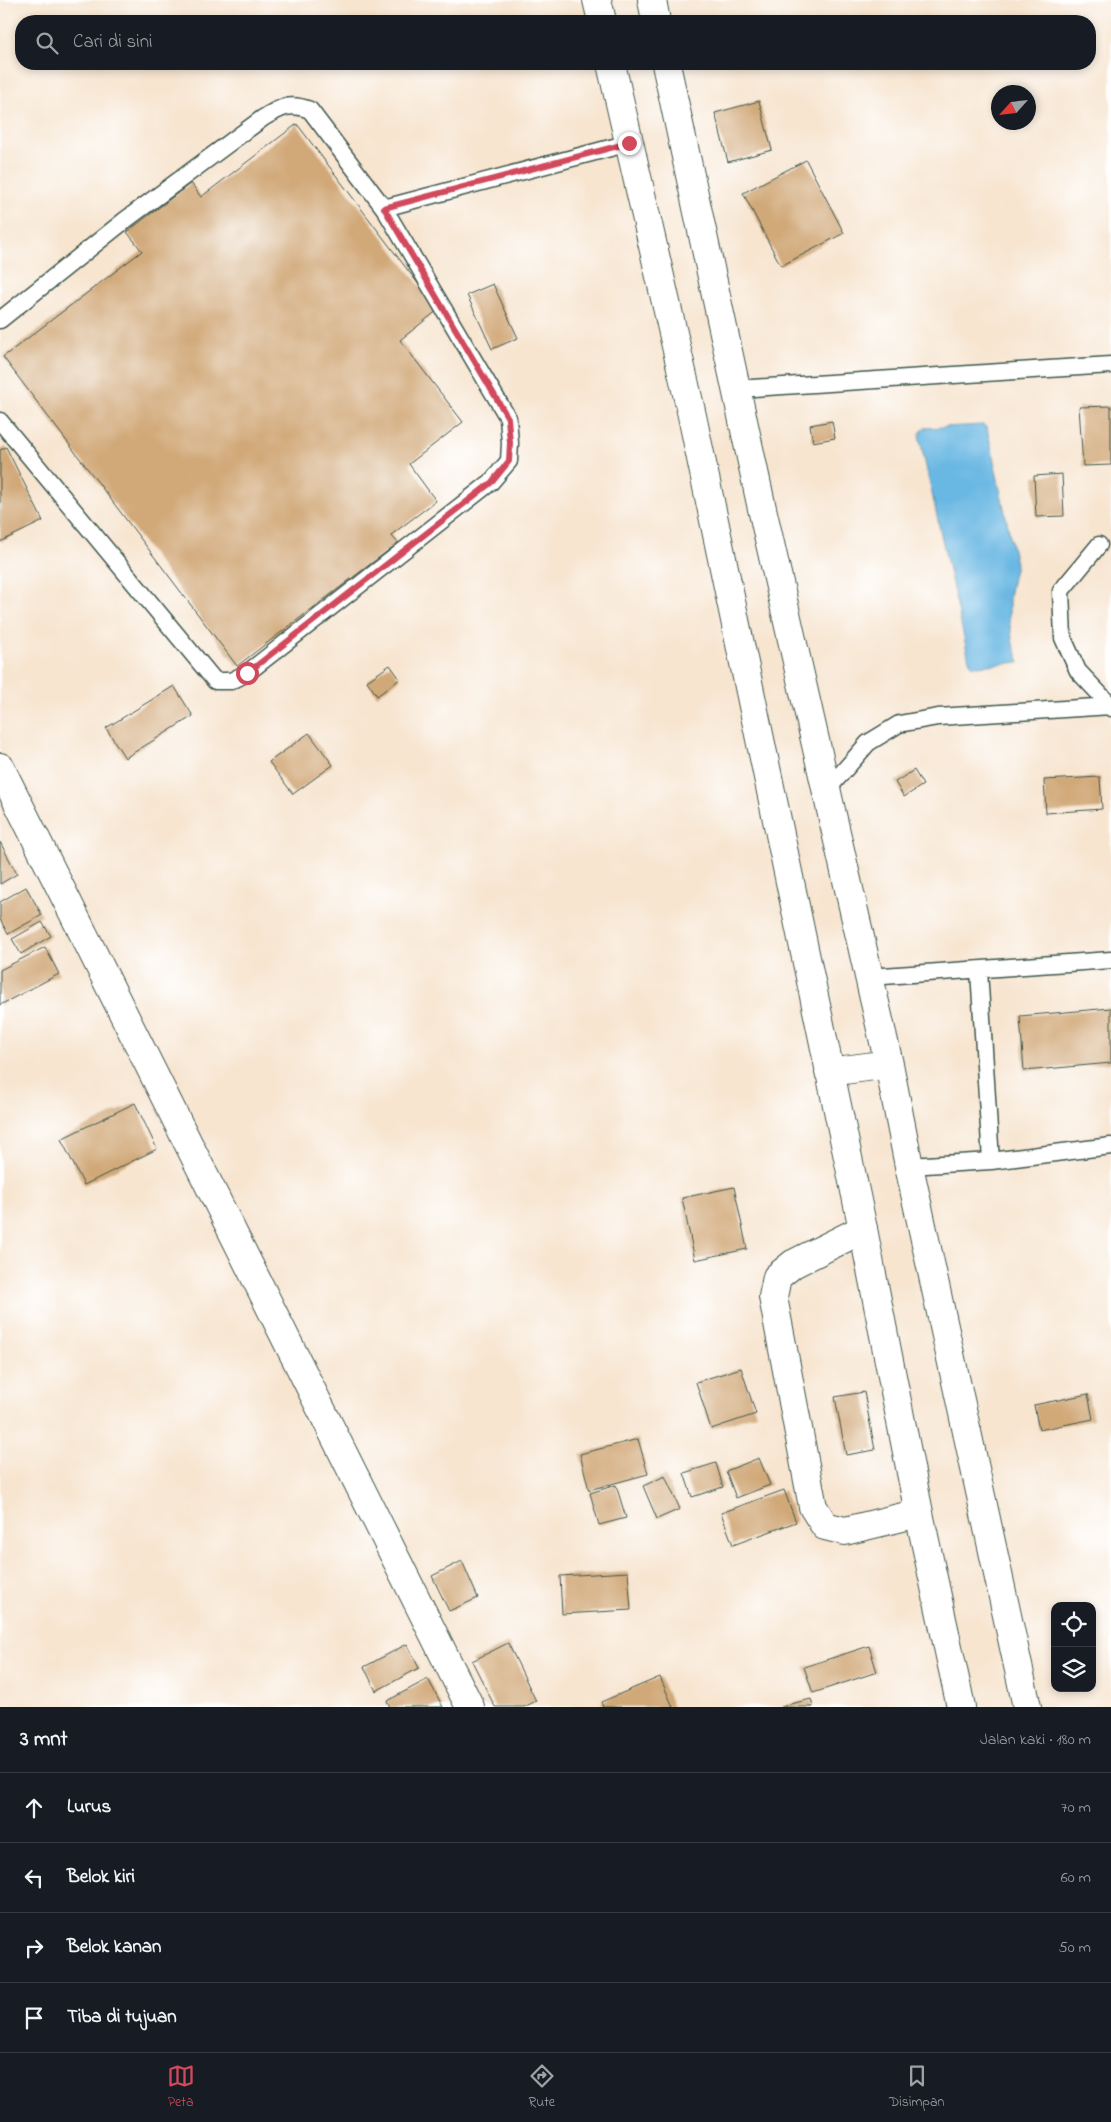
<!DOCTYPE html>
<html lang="id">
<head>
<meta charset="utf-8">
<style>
  :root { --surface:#171b24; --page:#242831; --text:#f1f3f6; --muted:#9ea1a6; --line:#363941; --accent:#d1495b }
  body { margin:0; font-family:"Indie Flower",sans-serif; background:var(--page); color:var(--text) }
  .controls { position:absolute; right:15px; bottom:15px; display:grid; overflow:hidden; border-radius:10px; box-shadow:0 2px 8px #0003 }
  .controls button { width:45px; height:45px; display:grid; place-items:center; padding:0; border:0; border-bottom:1px solid var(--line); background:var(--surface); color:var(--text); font:25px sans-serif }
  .compass { position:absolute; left:991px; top:85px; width:45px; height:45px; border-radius:50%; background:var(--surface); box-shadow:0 2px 8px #0003; rotate:243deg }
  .stop { position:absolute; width:15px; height:15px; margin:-11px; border:4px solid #d1495b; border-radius:50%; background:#fff }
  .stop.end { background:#d1495b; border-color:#fff; box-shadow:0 1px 5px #0008 }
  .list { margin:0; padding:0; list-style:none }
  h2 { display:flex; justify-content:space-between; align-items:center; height:65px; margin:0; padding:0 20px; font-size:21px }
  h2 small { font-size:16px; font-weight:400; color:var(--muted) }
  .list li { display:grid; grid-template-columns:32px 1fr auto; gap:15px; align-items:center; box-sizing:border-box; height:70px; padding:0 20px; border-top:1px solid var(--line) }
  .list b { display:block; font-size:19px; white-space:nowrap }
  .list em { font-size:16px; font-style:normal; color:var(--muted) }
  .icon { flex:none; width:28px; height:28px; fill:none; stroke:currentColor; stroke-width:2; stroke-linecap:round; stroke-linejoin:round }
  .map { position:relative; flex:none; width:1111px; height:1707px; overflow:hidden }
  .search { position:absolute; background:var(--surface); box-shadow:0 2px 8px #0003; left:15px; right:15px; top:15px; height:55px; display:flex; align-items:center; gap:12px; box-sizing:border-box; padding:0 18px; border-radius:20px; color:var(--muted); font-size:19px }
  .sheet { height:345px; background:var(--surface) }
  nav { display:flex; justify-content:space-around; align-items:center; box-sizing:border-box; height:70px; border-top:1px solid var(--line); background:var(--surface); font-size:14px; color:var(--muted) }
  nav a { display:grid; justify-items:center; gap:2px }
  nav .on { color:var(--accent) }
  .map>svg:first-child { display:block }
  .water { fill:#69b7e3; stroke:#447a8c }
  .building { fill:#d1a979 }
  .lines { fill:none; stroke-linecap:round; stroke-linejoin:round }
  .lane-casing { stroke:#3f564b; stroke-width:19 }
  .street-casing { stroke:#3f564b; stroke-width:30 }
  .highway-casing { stroke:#3f564b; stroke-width:30 }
  .lane { stroke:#fff; stroke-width:16 }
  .street { stroke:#fff; stroke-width:28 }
  .highway { stroke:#fff; stroke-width:28 }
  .route { stroke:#d1495b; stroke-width:6 }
</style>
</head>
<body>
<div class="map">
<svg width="1111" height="1707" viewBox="0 0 1111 1707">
  <rect width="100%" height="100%" fill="#fff"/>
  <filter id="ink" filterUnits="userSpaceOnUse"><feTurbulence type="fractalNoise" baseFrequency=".02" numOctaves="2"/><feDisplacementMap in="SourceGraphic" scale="10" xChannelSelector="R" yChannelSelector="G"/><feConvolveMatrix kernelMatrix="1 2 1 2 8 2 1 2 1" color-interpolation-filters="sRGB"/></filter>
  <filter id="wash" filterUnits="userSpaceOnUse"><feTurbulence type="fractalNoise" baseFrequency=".0096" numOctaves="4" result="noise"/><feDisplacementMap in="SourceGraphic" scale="20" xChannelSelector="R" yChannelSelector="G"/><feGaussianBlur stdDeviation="1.12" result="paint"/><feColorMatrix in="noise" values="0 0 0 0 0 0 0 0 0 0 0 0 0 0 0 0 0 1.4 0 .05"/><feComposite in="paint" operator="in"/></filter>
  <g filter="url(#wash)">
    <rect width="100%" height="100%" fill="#f7e5d0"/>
    <path class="water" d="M983,425L987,428L1016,564L1009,596V619L1013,644L1020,662L977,666L972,665L969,660L919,435L924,428Z"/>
    <g id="blocks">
      <path class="building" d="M759,101L772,150L728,162L715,113Z
        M297,124L438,310L400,340L463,422L409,464L436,501L391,535L398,543L237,666L3,357L142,251L127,232L191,183L201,197Z
        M806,160L844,233L781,266L743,193Z
        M493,284L518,338L492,349L467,295Z
        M1111,406V465L1083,466L1079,407Z
        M832,421L835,438L813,442L810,425Z
        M6,447L43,521L0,542V450Z
        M1062,474L1064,516L1036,517L1034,476Z
        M390,665L400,679L377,696L367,681Z
        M174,686L193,716L125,758L106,728Z
        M309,733L333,765L293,794L269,762Z
        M914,770L923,785L904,797L895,782Z
        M1100,777L1102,809L1046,813L1044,780Z
        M0,842L17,874L0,884Z
        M26,887L42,915L8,934L0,919V902Z
        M42,922L51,936L21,954L12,939Z
        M45,947L59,974L0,1005V970Z
        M1111,1008V1063L1024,1071L1020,1016Z
        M135,1103L157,1149L84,1185L61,1139Z
        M734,1187L747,1249L695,1260L682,1198Z
        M741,1368L756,1414L711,1429L696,1382Z
        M864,1392L875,1450L846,1455L835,1397Z
        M1088,1394L1093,1419L1039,1430L1034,1405Z
        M638,1439L648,1474L589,1490L580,1454Z
        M759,1458L770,1485L736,1498L726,1471Z
        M716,1463L723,1487L692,1497L684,1473Z
        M665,1476L680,1509L657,1519L643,1486Z
        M616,1485L626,1518L599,1525L590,1493Z
        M784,1490L796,1522L733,1545L721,1513Z
        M462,1561L478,1598L449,1611L432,1576Z
        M628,1572L631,1610L562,1614L560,1576Z
        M508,1643L536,1701L524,1707H495L472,1661Z
        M407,1644L419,1668L376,1691L364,1667Z
        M869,1646L877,1672L813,1693L804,1667Z
        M660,1677L673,1707H603L601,1702Z
        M428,1679L443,1707H390L387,1701Z
        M811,1699L813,1707H782V1706Z"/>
    </g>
  </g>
  <g filter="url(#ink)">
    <use href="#blocks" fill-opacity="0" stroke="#3f564b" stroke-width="1"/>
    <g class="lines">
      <g class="lane-casing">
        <path id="lane" d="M384,208L629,143
          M0,320L124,221L263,118C281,107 290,102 310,110L384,208L508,418L510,443L509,461L491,482L247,673L231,681H215L0,421
          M737,389L1111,365
          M1099,545L1061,591L1063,638L1078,671L1111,706V708
          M827,790L868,743L899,724L938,717L1111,706
          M979,970L991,1161
          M869,977L1111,960
          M909,1166L991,1161L1111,1146"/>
      </g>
      <g class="street-casing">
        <path id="street" d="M0,767L470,1707
          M863,1229L793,1264L777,1277L773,1297L813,1507L825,1526L845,1531L919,1513"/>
      </g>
      <g class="highway-casing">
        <path id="highway" d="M597,0L602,21
          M652,0L656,21
          M611,64L691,411L863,1229L919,1513L961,1707
          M666,64L761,504L889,1064L909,1166L1027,1707
          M829,1072L889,1064"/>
      </g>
      <use href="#lane" class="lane"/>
      <use href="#street" class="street"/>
      <use href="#highway" class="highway"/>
    </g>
  </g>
  <g class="lines" filter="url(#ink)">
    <path class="route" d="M247,673L492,482L509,461L510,443L508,418L384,208L629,143"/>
  </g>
</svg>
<div class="controls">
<button><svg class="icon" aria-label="locate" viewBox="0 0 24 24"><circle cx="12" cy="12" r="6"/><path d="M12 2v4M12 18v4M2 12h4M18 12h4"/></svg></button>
<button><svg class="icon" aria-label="layers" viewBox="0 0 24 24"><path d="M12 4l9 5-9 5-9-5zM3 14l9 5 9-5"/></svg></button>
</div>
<svg class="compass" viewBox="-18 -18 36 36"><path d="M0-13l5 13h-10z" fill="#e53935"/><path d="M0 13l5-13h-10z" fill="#9ea1a6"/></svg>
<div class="stop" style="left:247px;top:673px"></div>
<div class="stop end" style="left:629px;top:143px"></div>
<div class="search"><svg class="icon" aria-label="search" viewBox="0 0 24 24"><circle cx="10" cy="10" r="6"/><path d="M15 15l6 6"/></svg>Cari di sini</div>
</div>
<section class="sheet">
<h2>3 mnt<small>Jalan kaki · 180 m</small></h2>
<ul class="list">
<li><svg class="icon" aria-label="ahead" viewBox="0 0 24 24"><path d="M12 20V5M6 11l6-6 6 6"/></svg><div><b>Lurus</b></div><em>70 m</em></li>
<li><svg class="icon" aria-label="left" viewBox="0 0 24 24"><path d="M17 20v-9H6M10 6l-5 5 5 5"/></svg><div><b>Belok kiri</b></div><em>60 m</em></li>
<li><svg class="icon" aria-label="right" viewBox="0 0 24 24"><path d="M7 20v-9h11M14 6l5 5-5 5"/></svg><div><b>Belok kanan</b></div><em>50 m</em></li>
<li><svg class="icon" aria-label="arrive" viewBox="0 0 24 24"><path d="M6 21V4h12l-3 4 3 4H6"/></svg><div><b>Tiba di tujuan</b></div></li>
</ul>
</section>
<nav>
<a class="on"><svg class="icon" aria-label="map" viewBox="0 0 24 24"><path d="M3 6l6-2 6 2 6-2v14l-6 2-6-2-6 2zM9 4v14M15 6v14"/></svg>Peta</a>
<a><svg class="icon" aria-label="directions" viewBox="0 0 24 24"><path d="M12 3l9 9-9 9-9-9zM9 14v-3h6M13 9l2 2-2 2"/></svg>Rute</a>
<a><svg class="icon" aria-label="saved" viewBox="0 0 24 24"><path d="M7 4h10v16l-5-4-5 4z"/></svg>Disimpan</a>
</nav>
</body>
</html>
